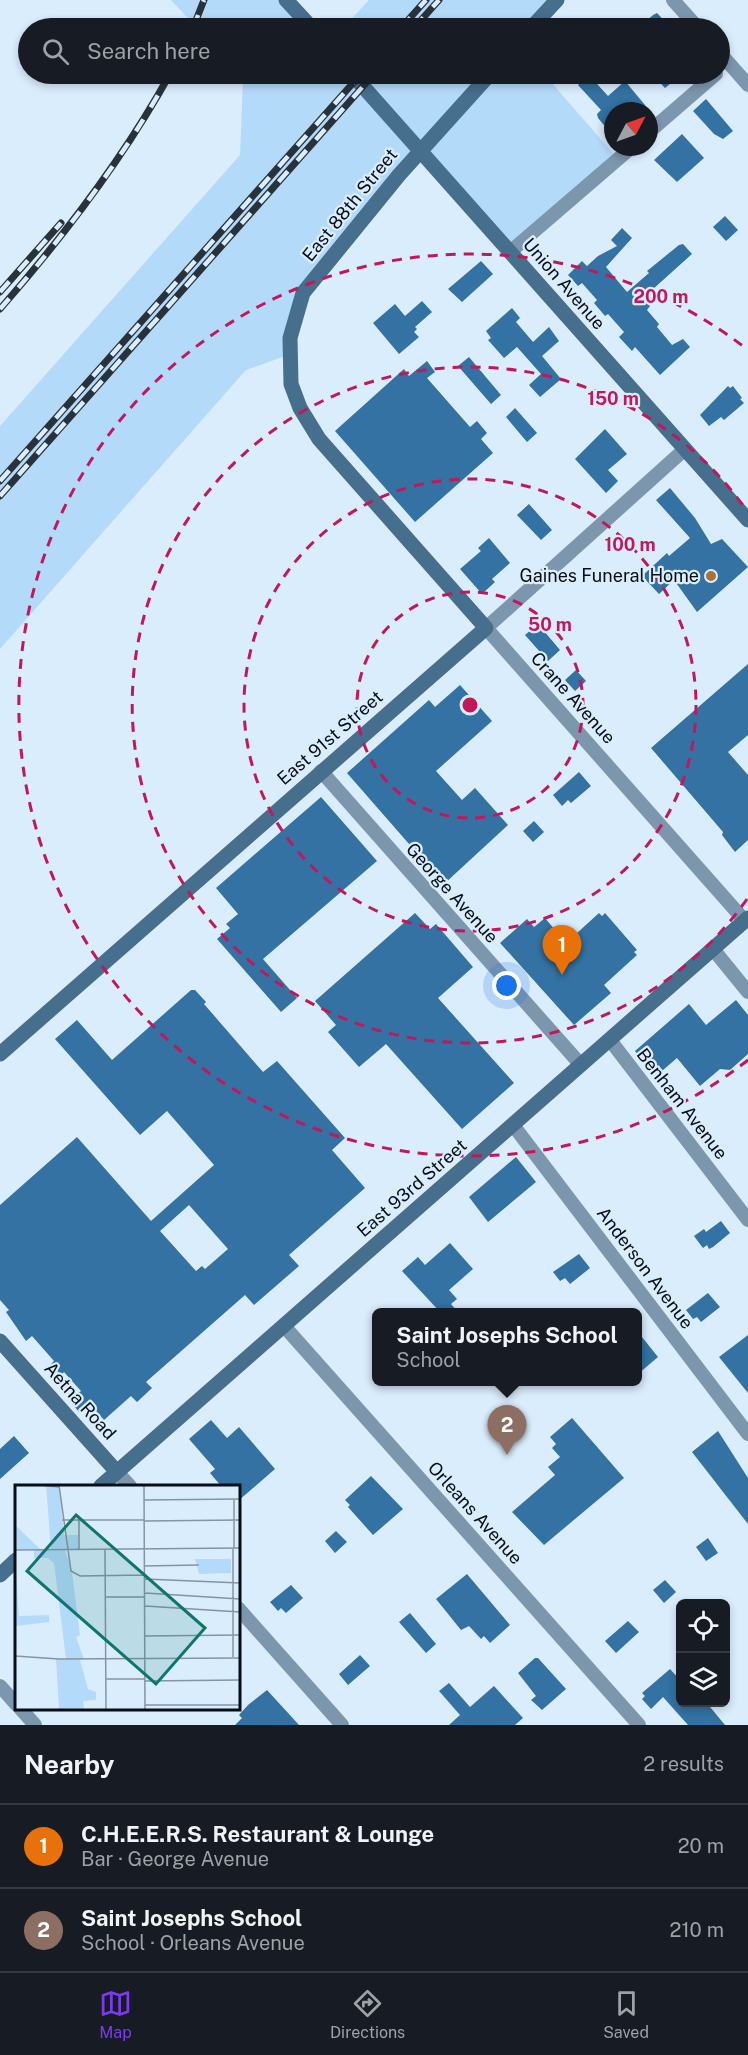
<!DOCTYPE html>
<html lang="en">
<head>
<meta charset="utf-8">
<style>
  :root { --surface:#171b24; --page:#242831; --text:#f1f3f6; --muted:#9ea1a6; --line:#363941; --accent:#7c3aed }
  body { margin:0; font-family:"Public Sans",sans-serif; background:var(--page); color:var(--text) }
  .controls { position:absolute; right:18px; bottom:18px; display:grid; overflow:hidden; border-radius:9px; box-shadow:0 3px 9px #0003 }
  .controls button { width:54px; height:54px; display:grid; place-items:center; padding:0; border:0; border-bottom:2px solid var(--line); background:var(--surface); color:var(--text); font:30px sans-serif }
  .compass { position:absolute; left:604px; top:102px; width:54px; height:54px; border-radius:50%; background:var(--surface); box-shadow:0 3px 9px #0003; rotate:49deg }
  .you { position:absolute; left:507px; top:986px; width:21px; height:21px; margin:-15px; border:4px solid #fff; border-radius:50%; background:#1a73e8; box-shadow:0 0 0 9px #1a73e833 }
  .badge { display:grid; place-items:center; width:39px; height:39px; border-radius:50%; background:var(--accent); color:#fff; font-size:20px; font-weight:700 }
  .pin { position:absolute; translate:-50% -50px; filter:drop-shadow(0 2px 3px #0008) }
  .pin::after { content:''; position:absolute; top:32px; width:21px; height:18px; background:inherit; clip-path:polygon(0 0,100% 0,50% 100%) }
  .popup { position:absolute; left:372px; top:1308px; width:270px; height:78px; box-sizing:border-box; display:grid; place-content:center; border-radius:9px; background:var(--surface); filter:drop-shadow(0 2px 4px #0005); font-size:20px; white-space:nowrap; color:var(--muted) }
  .popup b { font-size:22px; color:var(--text) }
  .popup::after { content:''; position:absolute; left:50%; top:100%; margin-left:-12px; border:12px solid transparent; border-top-color:var(--surface) }
  .list { margin:0; padding:0; list-style:none }
  h2 { display:flex; justify-content:space-between; align-items:center; height:78px; margin:0; padding:0 24px; font-size:26px }
  h2 small { font-size:20px; font-weight:400; color:var(--muted) }
  .list li { display:grid; grid-template-columns:39px 1fr auto; gap:18px; align-items:center; box-sizing:border-box; height:84px; padding:0 24px; border-top:2px solid var(--line) }
  .list b { display:block; font-size:22px; white-space:nowrap }
  .list p { margin:0; font-size:20px; white-space:nowrap; color:var(--muted) }
  .list em { font-size:20px; font-style:normal; color:var(--muted) }
  .icon { flex:none; width:33px; height:33px; fill:none; stroke:currentColor; stroke-width:2; stroke-linecap:round; stroke-linejoin:round }
  .map { position:relative; flex:none; width:748px; height:1725px; overflow:hidden }
  .search { position:absolute; background:var(--surface); box-shadow:0 3px 9px #0003; left:18px; right:18px; top:18px; height:66px; display:flex; align-items:center; gap:15px; box-sizing:border-box; padding:0 21px; border-radius:33px; color:var(--muted); font-size:22px }
  .sheet { height:246px; background:var(--surface) }
  nav { display:flex; justify-content:space-around; align-items:center; box-sizing:border-box; height:84px; border-top:2px solid var(--line); background:var(--surface); font-size:16px; color:var(--muted) }
  nav a { display:grid; justify-items:center; gap:3px }
  nav .on { color:var(--accent) }
  .map>svg:first-child { display:block }
  .green { fill:#b4dafa }
  .building { fill:#3372a2; fill-rule:evenodd }
  .lines { fill:none; stroke-linecap:round; stroke-linejoin:round }
  .street { stroke:#7c96ad; stroke-width:14 }
  .secondary { stroke:#466e8d; stroke-width:15 }
  .rail-casing { stroke:#29323a; stroke-width:7 }
  .rail { stroke:#daedfd; stroke-width:4.5; stroke-dasharray:14; stroke-linecap:butt }
  .ring { fill:none; stroke:#c2185b; stroke-width:3; stroke-dasharray:10 8 }
  .poi-dot { fill:#ad7133; stroke:#daedfd; stroke-width:2 }
  .labels { text-anchor:middle; stroke-width:4.5; stroke-linejoin:round; paint-order:stroke }
  .street-label { font-size:18px; fill:#070e15; stroke:#daedfd }
  .poi-label { font-size:18px; fill:#070e15; stroke:#daedfd; text-anchor:end }
  .inset-road { fill:none; stroke:#8694a0; stroke-width:1.5 }
  .view { fill:#0f766e; fill-opacity:0.15; stroke:#0f766e; stroke-width:3 }
  .inset-edge { fill:none; stroke:#070e15; stroke-width:3 }
  .centre { fill:#c2185b; stroke:#daedfd; stroke-width:3 }
  .ring-label { font-size:18px; text-anchor:middle; font-weight:bold; fill:#c2185b; stroke:#daedfd; stroke-width:4.5; stroke-linejoin:round; paint-order:stroke }
</style>
</head>
<body>
<div class="map">
<svg width="748" height="1725" viewBox="0 0 748 1725">
  <rect width="100%" height="100%" fill="#daedfd"/>
  <path class="green" d="M171,0H286L312,28H197Z
    M369,0H557L531,28H343Z
    M237,74H544L618,159L510,252L422,150L303,293L291,354L246,370L0,649V426L240,155L243,80Z"/>
  <path class="building" d="M657,13L671,28H638L653,15Z
    M652,74H682L665,88Z
    M589,75L608,96L625,81L650,111H613V136L598,118L597,114L601,110L578,85Z
    M706,99L733,131L723,139L714,134L693,111Z
    M682,134L704,158L677,182L654,160Z
    M725,216L738,230L726,241L713,227Z
    M622,228L632,238L606,267L627,292L649,273L647,271L679,245L683,244L692,254L643,298L650,306L647,310L659,324L657,327L672,345L683,339L690,347L660,375L635,347L632,351L619,337L624,332L608,314L605,316L594,303L597,300L582,283L578,286L568,275L582,261L587,266L598,256L617,246L611,240Z
    M481,261L493,274L462,302L448,289Z
    M422,301L432,312L415,327L417,329L414,332L419,337L399,354L373,323L395,304L405,316Z
    M512,308L520,318L516,322L533,342L549,327L559,341L542,356L561,379L540,397L529,385L541,374L517,347L504,358L488,340L491,338L486,331Z
    M469,357L501,395L491,404L458,366Z
    M427,361L435,372L427,378L470,427L477,421L487,433L481,439L493,453L415,522L335,431L404,369L409,376Z
    M728,386L730,388L733,386L742,398L740,399L744,403L724,420L721,417L709,426L700,415Z
    M515,408L537,433L527,442L506,417Z
    M605,429L627,454L608,470L618,481L606,493L575,459Z
    M670,488L695,518L711,544L722,539L748,567L697,612L674,580L659,594L642,576L667,553L669,556L690,538L656,500Z
    M529,504L552,530L541,540L517,515Z
    M489,538L510,563L492,579L495,582L482,594L460,569L481,551L478,548Z
    M538,624L560,650L548,661L525,635Z
    M748,664V735L728,752L748,775V840L735,852L722,835L723,832L651,748Z
    M576,670L586,681L575,691L565,680Z
    M460,685L492,721L436,771L462,800L475,788L508,825L444,884L347,773L429,700L435,707Z
    M579,772L591,786L571,803L568,800L562,806L553,795Z
    M321,797L377,861L263,959L297,998L281,1012L217,939L230,928L226,924L238,914L216,888Z
    M534,821L544,832L533,842L523,831Z
    M415,913L430,929L436,924L473,967L438,998L514,1083L462,1129L386,1044L359,1067L328,1032L336,1025L315,1001Z
    M599,913L602,916L605,913L637,950L634,952L637,955L604,985L611,993L574,1025L500,943L527,919L534,927L545,918L566,943Z
    M191,990H195L206,1002L204,1004L263,1072L277,1061L345,1138L332,1150L365,1188L289,1255L299,1266L254,1305L245,1295L146,1382L152,1388L137,1402L131,1396L104,1420L89,1403L79,1412L70,1401L81,1391L64,1372L61,1375L51,1364L54,1361L32,1336L26,1341L6,1312L9,1310L0,1300V1205L77,1137L151,1221L214,1165L167,1111L140,1135L55,1039L77,1020L112,1060ZM189,1205L228,1249L205,1269L202,1266L196,1271L160,1231Z
    M736,1000L748,1015V1054L730,1070L720,1069L700,1086L677,1058L655,1077L635,1051L689,1004L706,1025Z
    M516,1157L536,1182L488,1222L469,1197Z
    M721,1221L730,1233L713,1247L709,1249L707,1245L703,1248L694,1236L704,1229L706,1232Z
    M450,1243L473,1269L449,1290L457,1299L451,1304L458,1312H440L402,1271L418,1257L425,1265Z
    M579,1254L590,1268L570,1284L565,1278L560,1281L553,1272Z
    M708,1293L720,1307L701,1322L697,1317L693,1319L686,1310Z
    M638,1332L658,1357L638,1374Z
    M748,1335V1393L719,1357Z
    M572,1418L624,1478L544,1545L512,1512L555,1475L548,1467L560,1457L552,1448L556,1444L550,1437Z
    M211,1420L227,1438L239,1427L275,1469L238,1501V1486H221L210,1473L215,1469L189,1439Z
    M718,1431L748,1478V1524L692,1452Z
    M14,1436L29,1453L0,1479V1449Z
    M371,1476L403,1509L373,1535L348,1507L350,1505L345,1500Z
    M336,1531L347,1542L335,1553L325,1541Z
    M708,1538L718,1553L706,1561L696,1547Z
    M467,1574L510,1625L490,1643L484,1636L481,1639L469,1626L461,1630L436,1599Z
    M665,1580L676,1592L664,1603L653,1590Z
    M291,1585L303,1598L286,1613L281,1608L278,1611L270,1602Z
    M410,1613L436,1644L426,1653L399,1622Z
    M628,1621L639,1632L616,1653L605,1641Z
    M360,1655L370,1666L348,1685L339,1674Z
    M535,1658H538L566,1689L542,1710L531,1700L536,1696L518,1673Z
    M670,1669L681,1681V1702H706L725,1725H688L663,1697L651,1709L642,1699L645,1696L642,1693Z
    M449,1683L470,1707L494,1686L523,1718L515,1725H449L460,1715L439,1691Z
    M267,1690L299,1725H235L242,1718L239,1715L248,1705Z"/>
  <g class="lines">
    <path class="street" d="M673,0L698,28
      M720,53L748,85
      M649,132L716,74
      M510,252L632,147
      M685,449L486,628L745,921
      M321,771L581,1065
      M713,949L748,992
      M610,1040L748,1220
      M513,1125L748,1434
      M284,1326L639,1725
      M117,1472L130,1486
      M238,1608L342,1725
      M0,1686L16,1704
      M20,1708L35,1725"/>
    <path class="secondary" d="M286,0L312,28
      M531,28L557,0
      M352,74L748,520
      M0,1054L486,628L319,439L300,408L291,384L290,338L303,293L399,175L490,74
      M0,1341L117,1472
      M101,1486L748,918
      M0,1575L16,1560"/>
    <g class="rail-casing">
      <path id="rail" d="M193,28L204,0
        M401,28L426,0
        M414,28L439,0
        M0,292L61,223
        M0,309C64,236 123,159 170,74
        M0,481L361,74
        M0,496L374,74"/>
    </g>
    <use href="#rail" class="rail"/>
  </g>
  <g class="ring">
    <circle cx="470" cy="705" r="113"/>
    <circle cx="470" cy="705" r="226"/>
    <path d="M747 899A338 338 0 1 1 747 511"/>
    <path d="M748 1060A451 451 0 1 1 748 350"/>
  </g>
  <circle class="poi-dot" cx="711" cy="576" r="6"/>
  <g class="labels">
    <g class="street-label">
      <text transform="translate(350 205) rotate(-51)" y="6">East 88th Street</text>
      <text transform="translate(564 284) rotate(49)" y="6">Union Avenue</text>
      <text transform="translate(573 698) rotate(48)" y="6">Crane Avenue</text>
      <text transform="translate(330 738) rotate(-41)" y="6">East 91st Street</text>
      <text transform="translate(452 893) rotate(48)" y="6">George Avenue</text>
      <text transform="translate(682 1104) rotate(52)" y="6">Benham Avenue</text>
      <text transform="translate(412 1188) rotate(-41)" y="6">East 93rd Street</text>
      <text transform="translate(645 1268) rotate(53)" y="6">Anderson Avenue</text>
      <text transform="translate(80 1401) rotate(48)" y="6">Aetna Road</text>
      <text transform="translate(475 1513) rotate(48)" y="6">Orleans Avenue</text>
    </g>
    <g class="poi-label">
      <text x="699" y="582">Gaines Funeral Home</text>
    </g>
  </g>
  <g transform="translate(15 1485)">
    <rect width="225" height="225" fill="#daedfd"/>
    <path d="M31,0H44L49,50H64V64L50,65L57,87L65,150L61,152L69,174L65,175L73,204L81,207V215L68,216L69,225H38L44,223L41,174H51L39,78L33,73H19V65H0V40L25,64H36ZM180,74H216V88L184,89ZM0,78L4,131L34,130V137L0,141Z" fill="#b4dafa"/>
    <path class="inset-road" d="M25,0L44,2M44,0L56,86L65,91L130,90M129,0L130,225M219,14V63M129,15L225,14M47,35H129M64,35V64M129,36L225,35M218,63V172M0,65L225,63M90,65L91,225M129,81L184,80M130,94L225,98M130,108L225,114M91,112H130M130,121L225,127M130,151L225,150M0,171L44,174L225,173M91,194H130M130,196L225,195M130,220H225"/>
    <path class="view" d="M61,30L190,143L141,199L12,86Z"/>
    <rect width="225" height="225" class="inset-edge"/>
  </g>
  <circle cx="470" cy="705" r="9" class="centre"/>
  <g class="ring-label">
    <text x="661" y="303">200 m</text>
    <text x="613" y="405">150 m</text>
    <text x="630" y="551">100 m</text>
    <text x="550" y="631">50 m</text>
  </g>
</svg>
<div class="controls">
<button><svg class="icon" aria-label="locate" viewBox="0 0 24 24"><circle cx="12" cy="12" r="6"/><path d="M12 2v4M12 18v4M2 12h4M18 12h4"/></svg></button>
<button><svg class="icon" aria-label="layers" viewBox="0 0 24 24"><path d="M12 4l9 5-9 5-9-5zM3 14l9 5 9-5"/></svg></button>
</div>
<svg class="compass" viewBox="-18 -18 36 36"><path d="M0-13l5 13h-10z" fill="#e53935"/><path d="M0 13l5-13h-10z" fill="#9ea1a6"/></svg>
<div class="you"></div>
<div class="pin badge" style="left:562px;top:975px;background:#e8710a">1</div>
<div class="pin badge" style="left:507px;top:1455px;background:#8d6e63">2</div>
<div class="popup"><b>Saint Josephs School</b>School</div>
<div class="search"><svg class="icon" aria-label="search" viewBox="0 0 24 24"><circle cx="10" cy="10" r="6"/><path d="M15 15l6 6"/></svg>Search here</div>
</div>
<section class="sheet">
<h2>Nearby<small>2 results</small></h2>
<ul class="list">
<li><span class="badge" style="background:#e8710a">1</span><div><b>C.H.E.E.R.S. Restaurant &amp; Lounge</b><p>Bar · George Avenue</p></div><em>20 m</em></li>
<li><span class="badge" style="background:#8d6e63">2</span><div><b>Saint Josephs School</b><p>School · Orleans Avenue</p></div><em>210 m</em></li>
</ul>
</section>
<nav>
<a class="on"><svg class="icon" aria-label="map" viewBox="0 0 24 24"><path d="M3 6l6-2 6 2 6-2v14l-6 2-6-2-6 2zM9 4v14M15 6v14"/></svg>Map</a>
<a><svg class="icon" aria-label="directions" viewBox="0 0 24 24"><path d="M12 3l9 9-9 9-9-9zM9 14v-3h6M13 9l2 2-2 2"/></svg>Directions</a>
<a><svg class="icon" aria-label="saved" viewBox="0 0 24 24"><path d="M7 4h10v16l-5-4-5 4z"/></svg>Saved</a>
</nav>
</body>
</html>
